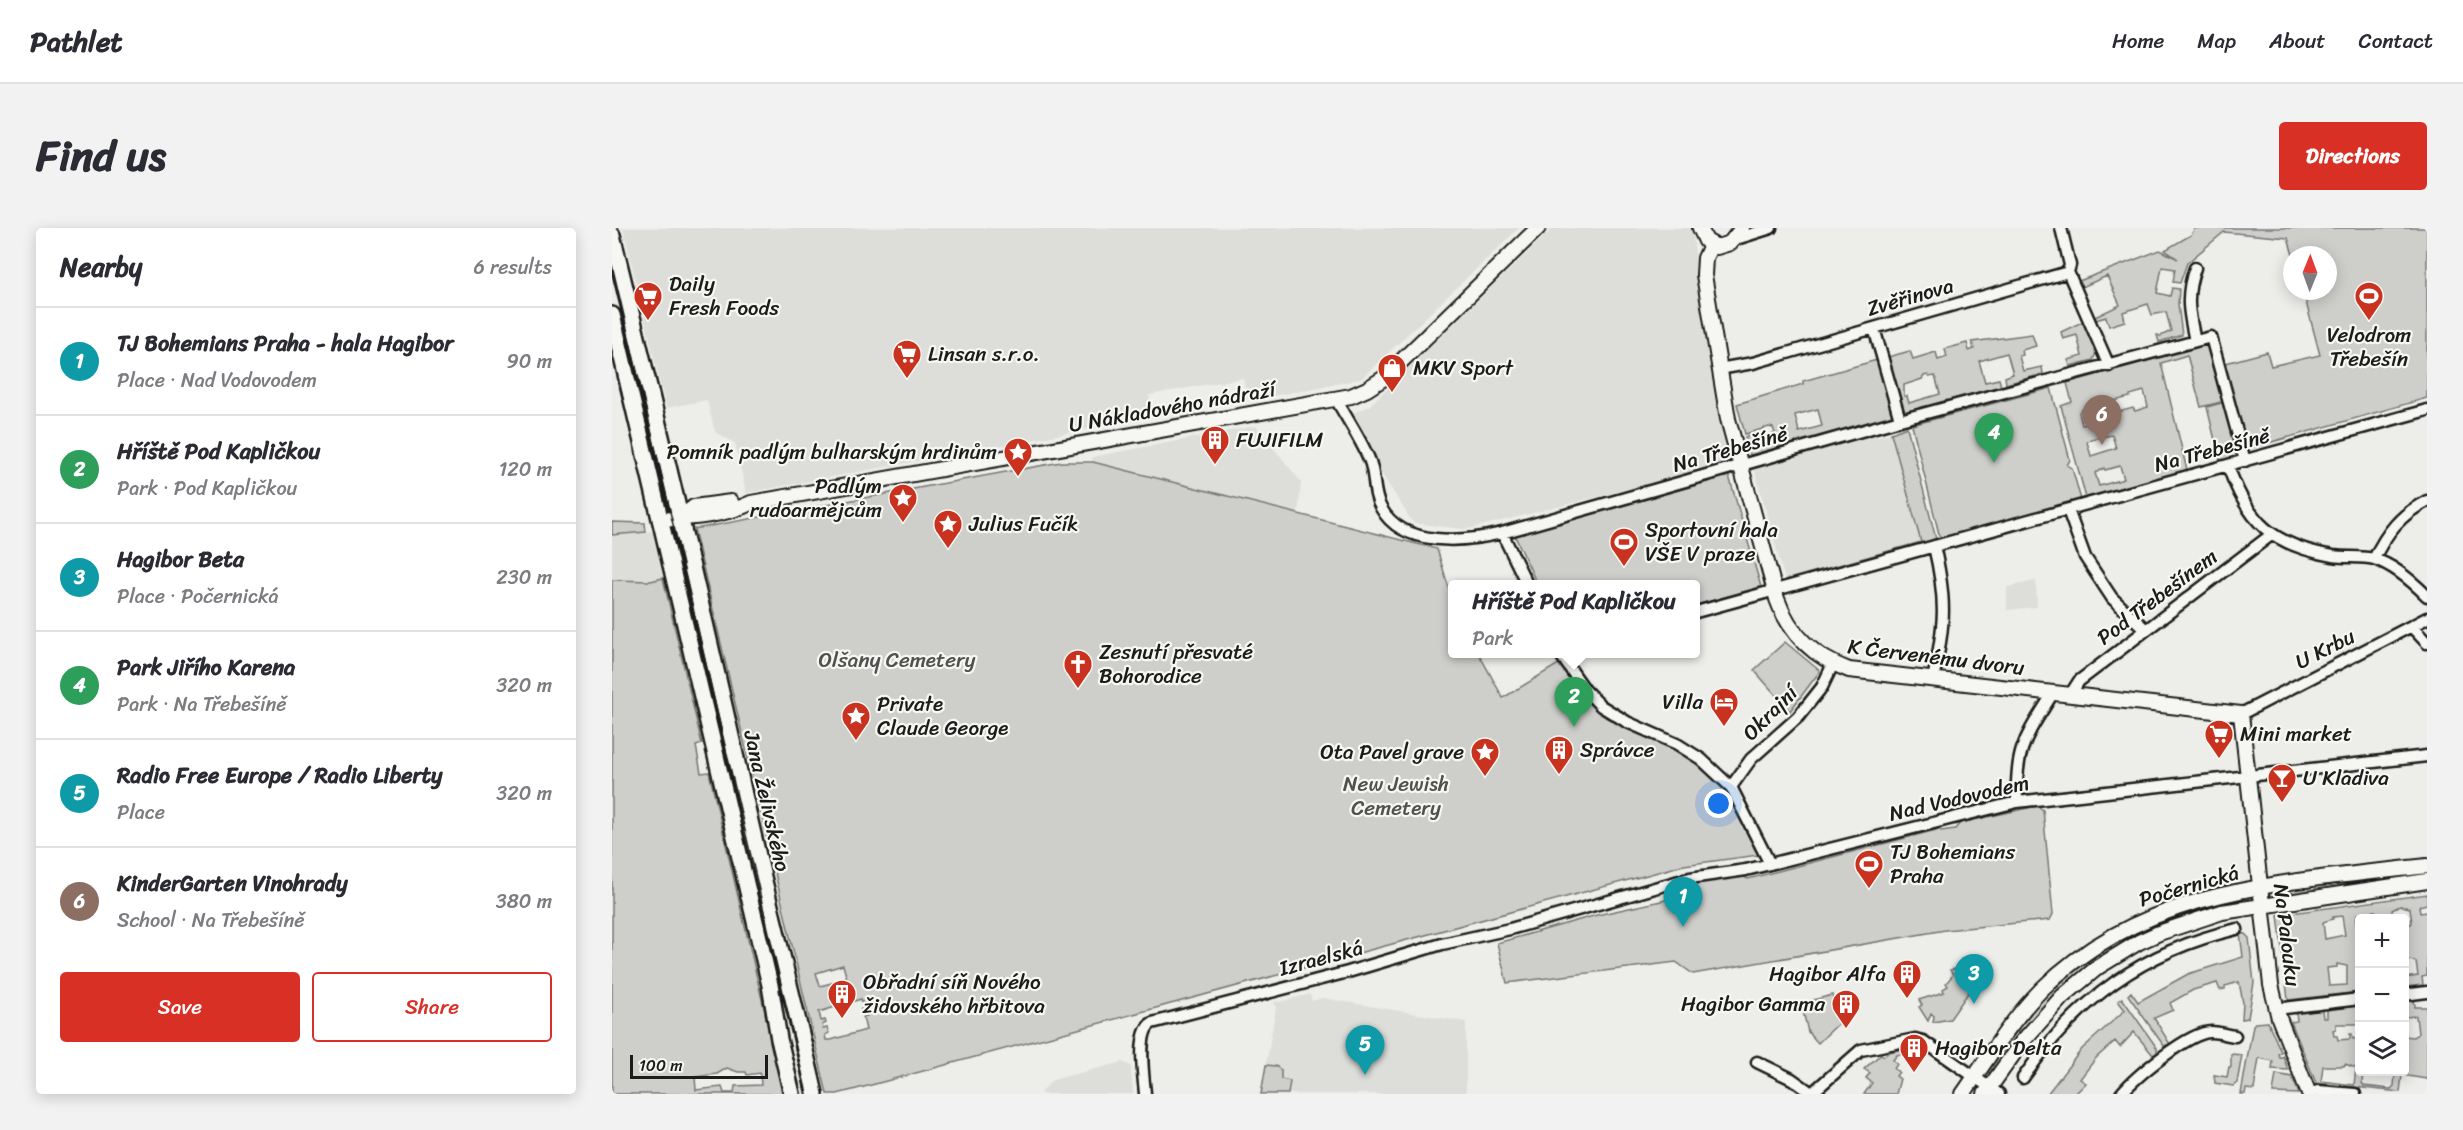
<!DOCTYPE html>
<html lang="en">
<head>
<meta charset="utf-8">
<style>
  :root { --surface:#fff; --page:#f2f2f3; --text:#2b2b33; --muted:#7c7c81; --line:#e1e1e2; --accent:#d93025 }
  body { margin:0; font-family:Sriracha,sans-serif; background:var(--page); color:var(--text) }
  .controls { position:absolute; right:18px; bottom:18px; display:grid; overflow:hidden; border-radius:6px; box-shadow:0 3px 15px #0003 }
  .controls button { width:54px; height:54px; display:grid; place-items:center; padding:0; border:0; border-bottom:2px solid var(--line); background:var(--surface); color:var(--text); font:30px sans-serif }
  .compass { position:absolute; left:1671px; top:18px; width:54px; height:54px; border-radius:50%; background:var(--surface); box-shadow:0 3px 15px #0003; rotate:1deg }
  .scale { position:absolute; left:18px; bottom:15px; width:138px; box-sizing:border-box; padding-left:6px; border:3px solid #1c1c1c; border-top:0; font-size:16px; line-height:21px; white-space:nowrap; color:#1c1c1c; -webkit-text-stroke:4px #f6f6f2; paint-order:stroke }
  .you { position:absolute; left:1107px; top:576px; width:21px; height:21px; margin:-15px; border:4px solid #fff; border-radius:50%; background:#1a73e8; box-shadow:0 0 0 9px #1a73e833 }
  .badge { display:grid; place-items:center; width:39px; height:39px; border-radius:50%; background:var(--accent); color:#fff; font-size:20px; font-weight:700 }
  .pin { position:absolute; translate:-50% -50px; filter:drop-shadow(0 2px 3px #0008) }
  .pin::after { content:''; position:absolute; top:32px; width:21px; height:18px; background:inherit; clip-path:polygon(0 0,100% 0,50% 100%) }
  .popup { position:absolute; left:836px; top:352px; width:252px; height:78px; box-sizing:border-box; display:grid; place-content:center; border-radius:6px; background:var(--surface); filter:drop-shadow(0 2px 4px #0005); font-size:20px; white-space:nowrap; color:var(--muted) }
  .popup b { font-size:22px; color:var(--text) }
  .popup::after { content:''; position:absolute; left:50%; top:100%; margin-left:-12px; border:12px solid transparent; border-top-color:var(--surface) }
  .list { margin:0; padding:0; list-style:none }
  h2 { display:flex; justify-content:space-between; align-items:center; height:78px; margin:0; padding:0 24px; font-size:26px }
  h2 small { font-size:20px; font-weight:400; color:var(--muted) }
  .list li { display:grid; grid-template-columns:39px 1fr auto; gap:18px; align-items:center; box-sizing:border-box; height:108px; padding:0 24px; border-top:2px solid var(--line) }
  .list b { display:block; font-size:22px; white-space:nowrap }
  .list p { margin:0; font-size:20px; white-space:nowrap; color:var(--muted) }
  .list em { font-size:20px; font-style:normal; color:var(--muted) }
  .actions { display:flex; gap:12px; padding:18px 24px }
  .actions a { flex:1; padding:14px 0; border:2px solid var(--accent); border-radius:6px; text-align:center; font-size:21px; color:var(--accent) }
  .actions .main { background:var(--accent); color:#fff }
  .icon { flex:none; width:33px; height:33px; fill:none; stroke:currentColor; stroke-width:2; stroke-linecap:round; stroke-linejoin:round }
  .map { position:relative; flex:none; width:1815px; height:866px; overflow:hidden; border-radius:6px }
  header { display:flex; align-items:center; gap:36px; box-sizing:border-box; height:84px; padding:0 30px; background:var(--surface); border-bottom:2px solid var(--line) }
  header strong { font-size:28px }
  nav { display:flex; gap:33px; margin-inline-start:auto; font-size:21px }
  .intro { display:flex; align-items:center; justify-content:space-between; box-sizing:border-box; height:144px; padding:0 36px }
  h1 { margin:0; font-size:42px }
  .button { padding:15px 27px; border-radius:6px; background:var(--accent); color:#fff; font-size:21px; font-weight:700 }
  main { display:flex; gap:36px; padding:0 36px }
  aside { flex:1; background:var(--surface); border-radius:6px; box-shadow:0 3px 15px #0003 }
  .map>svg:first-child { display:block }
  .built { fill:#ddddda }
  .green { fill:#cececb; stroke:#757574; stroke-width:1.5; fill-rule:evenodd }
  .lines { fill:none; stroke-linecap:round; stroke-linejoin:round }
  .minor-casing { stroke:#1c1c1c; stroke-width:15 }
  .tertiary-casing { stroke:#1c1c1c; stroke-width:18 }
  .secondary-casing { stroke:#1c1c1c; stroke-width:20 }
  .minor { stroke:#f6f6f2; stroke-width:10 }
  .tertiary { stroke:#f6f6f2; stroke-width:14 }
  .secondary { stroke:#f6f6f2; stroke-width:15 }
  .tram { stroke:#1c1c1c; stroke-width:1.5 }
  .labels { text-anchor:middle; stroke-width:4.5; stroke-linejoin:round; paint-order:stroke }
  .poi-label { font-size:21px; fill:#1c1c1c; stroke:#f6f6f2; text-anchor:start }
  .street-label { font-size:21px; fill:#1c1c1c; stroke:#f6f6f2 }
  .park-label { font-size:21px; fill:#515151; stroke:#f6f6f2 }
</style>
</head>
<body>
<header>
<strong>Pathlet</strong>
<nav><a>Home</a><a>Map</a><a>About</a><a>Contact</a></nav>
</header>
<div class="intro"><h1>Find us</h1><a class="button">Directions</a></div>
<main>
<aside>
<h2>Nearby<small>6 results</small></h2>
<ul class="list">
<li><span class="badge" style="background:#0f9aa8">1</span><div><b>TJ Bohemians Praha - hala Hagibor</b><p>Place · Nad Vodovodem</p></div><em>90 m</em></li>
<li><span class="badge" style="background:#2e9e5b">2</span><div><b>Hříště Pod Kapličkou</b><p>Park · Pod Kapličkou</p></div><em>120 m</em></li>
<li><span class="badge" style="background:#0f9aa8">3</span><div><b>Hagibor Beta</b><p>Place · Počernická</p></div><em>230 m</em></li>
<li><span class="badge" style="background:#2e9e5b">4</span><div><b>Park Jiřího Karena</b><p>Park · Na Třebešíně</p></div><em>320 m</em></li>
<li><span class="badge" style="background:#0f9aa8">5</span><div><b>Radio Free Europe / Radio Liberty</b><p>Place</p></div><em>320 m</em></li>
<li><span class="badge" style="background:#8d6e63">6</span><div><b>KinderGarten Vinohrady</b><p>School · Na Třebešíně</p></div><em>380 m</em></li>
</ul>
<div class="actions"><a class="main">Save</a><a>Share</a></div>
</aside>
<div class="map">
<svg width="1815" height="866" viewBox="0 0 1815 866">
  <rect width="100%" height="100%" fill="#edede9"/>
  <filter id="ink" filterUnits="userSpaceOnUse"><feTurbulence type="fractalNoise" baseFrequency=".0167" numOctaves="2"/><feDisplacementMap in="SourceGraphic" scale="12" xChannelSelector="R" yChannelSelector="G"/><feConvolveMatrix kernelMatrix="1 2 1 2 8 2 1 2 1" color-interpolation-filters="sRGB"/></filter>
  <g filter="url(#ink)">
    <path class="built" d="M11,0H907L749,151L636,173L631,150L537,167L541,189L134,265L123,215L103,204L95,172L54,180Z
      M941,0H1080L1096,130L1120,235L861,300L851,301L801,295L769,245L761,220L741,185L757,178Z
      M644,198L689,254L686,287L481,235L480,229Z
      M1279,205L1309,314L1173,352L1142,240L1264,207V209Z
      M40,303L51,350L39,353L0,352V307Z
      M1424,353L1425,379L1395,382V359Z
      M698,766L700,773L710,770L854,794V866H649L664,779L662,773L668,774Z
      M511,834L519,838L521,866H428L440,852Z"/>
    <path class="green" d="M1583,0H1815V170L1635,221L1610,136L1655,124L1659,138L1708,127L1691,63H1716V27H1681L1676,10L1612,4L1575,35L1568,55L1561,54L1563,41L1550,39L1545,65L1558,68L1560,60L1567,61L1566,76L1570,107L1547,114L1545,107L1549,108L1559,103L1554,84L1540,87L1536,76L1511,84L1513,93L1497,98L1494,89L1484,92L1483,89L1508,77L1495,48L1470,59L1467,53L1548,22L1566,31L1553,22L1579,7Z
      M1472,93L1485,122L1481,132L1458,138L1456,132L1470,128L1465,107L1451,111L1449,104Z
      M1420,106L1424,118L1410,122L1411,127L1407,128L1411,143L1430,139L1431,146L1394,156L1393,149L1401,146L1395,125L1367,133L1373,154L1387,151L1389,158L1291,185L1276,129L1298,123L1301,131L1324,124L1326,132L1335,129L1333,121L1355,115L1357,123L1362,121L1360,114ZM1316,147L1317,149L1323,148L1328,166L1297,175L1295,168H1292V157L1310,151L1312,148Z
      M1596,116L1613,173L1589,179L1575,127L1549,135L1575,242L1474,270L1449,178L1460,174L1455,155ZM1532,163L1536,179L1523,183L1521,180L1495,187V191L1470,197L1467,184L1471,181L1518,169V167ZM1500,207L1504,220L1479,228L1475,214L1479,211ZM1508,238L1512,251L1487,258L1483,245L1492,240L1493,242Z
      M1265,132L1281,188L1138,227L1133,209L1140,206L1143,218L1163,213L1161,206L1163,205L1161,200L1157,199L1133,206L1125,176L1191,156V153ZM1206,181L1210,198L1187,204L1183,187Z
      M1439,160L1458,232L1455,237L1460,240L1469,272L1328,310L1300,197Z
      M1613,174L1627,223L1626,228L1608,233L1595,179Z
      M1295,199L1324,311L1173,352L1309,314L1279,205Z
      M449,234H481L825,321L840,370V393L837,394L840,398V426H867L891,470L948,435L982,480L995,490L1067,521L1111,556L1147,627L1072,637L252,859L225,866H215L82,301ZM231,737L235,751L208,758L204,745ZM249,771L252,780L249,781L250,784L254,783L255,788L251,789L254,802L219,812H214L213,807L217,805L215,800L211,801L210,797L214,795L213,792L209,793L207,784Z
      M1117,248L1149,359L1084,377V356H925L903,308Z
      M0,294L33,295L34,304L0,307Z
      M51,350L90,516L84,518L89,545L97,544L172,866H0V352L39,353ZM115,840L126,844H134L135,847L148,845L149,857L123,858L122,865H112L110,859L84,862L83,849L105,846Z
      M1173,414L1208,443L1178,483L1142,442Z
      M1425,578L1431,582L1441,686L1438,692L1333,702L1081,746L1064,734L895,755L885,715L985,687L1072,668L1078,655L1128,647L1136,651L1328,601L1329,603L1343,601L1348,595Z
      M1770,648L1771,656L1671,671L1670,662Z
      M1815,666V676L1807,678L1808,685L1815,684V748L1810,749L1811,757L1793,759V750L1806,748L1804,734L1798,732L1793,735V699L1800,695L1798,680L1788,678L1780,682L1781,690H1765L1763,683L1759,684V686H1745L1744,696H1746L1748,703L1747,764L1676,772L1666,687ZM1730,688L1733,707L1713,711L1711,694L1721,691V689ZM1725,736L1735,738V757L1717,758L1715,740L1725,739Z
      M1636,668L1638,669L1636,673L1491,732L1483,722L1552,686Z
      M1628,705L1633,706L1637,710L1642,755L1636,790L1630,791L1631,775L1627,754L1613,758V761L1608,762L1605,755L1581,762L1558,775L1561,782L1542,790L1558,816L1552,818L1516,767L1519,764L1526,774L1576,746L1631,729Z
      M1479,725L1486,736L1379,846L1376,844L1375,840L1427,769Z
      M1368,735L1370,745L1338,791L1321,794L1322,788L1319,785L1316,793L1307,779L1310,777L1307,772L1332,764L1331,761L1336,758L1334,755L1341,747L1338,742Z
      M1221,767L1227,795L1206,815L1196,804L1189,775Z
      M1510,770L1545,820V825L1541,827L1522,804L1508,819L1503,813L1484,830L1468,851L1474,855L1463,866H1435L1470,821L1513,782L1506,773Z
      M1802,772L1803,779H1815V851L1790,847L1788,864L1704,855L1679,794L1685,793L1684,785L1710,782L1711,790H1715V781L1747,778V796H1724V801L1721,802L1722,808H1725L1726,812L1738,811V806H1740L1741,811L1747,810L1748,844H1751L1750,855L1752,858L1779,861L1782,858L1783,846L1759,844H1792L1793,808L1801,809L1806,806L1804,788L1793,789V773ZM1733,836L1744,840L1742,857L1709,853L1711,838H1732Z
      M1656,794L1669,824L1666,826L1668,830L1671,828L1676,842L1660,841L1661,833L1647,830L1642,862L1634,861L1633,866H1629L1641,797L1643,795Z
      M1291,821L1305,831L1303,834L1290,826L1285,827L1281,832L1285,836L1282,841L1287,844L1284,848L1288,851L1284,866H1252L1260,855L1254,850L1258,845L1252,841L1269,826L1272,828L1277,824Z
      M1619,826L1630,827L1625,855L1621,858L1603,855L1602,847L1615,849L1617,839H1619Z
      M654,837L664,838L669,842V851L678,853L676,866H649Z
      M1664,846L1680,849L1687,866L1661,865Z"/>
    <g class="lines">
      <g class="minor-casing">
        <path id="minor" d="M1449,0L1458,37L1456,44
          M1121,12L1159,0
          M1583,40C1573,68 1577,85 1583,113
          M1456,44L1497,138
          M1262,100L1288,192
          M1107,141L1141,135L1456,44
          M724,171C735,191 748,210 757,231C764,246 760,265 769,280C791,320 853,314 890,305L1288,192L1599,109L1633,233
          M1616,238C1636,295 1660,317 1721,328C1734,330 1749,328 1762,331C1782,337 1800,353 1815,368
          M1456,282L1473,329L1500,370L1534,402
          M890,305L915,356
          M1762,331C1774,305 1789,286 1815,273
          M1084,384L1815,182
          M1800,399L1815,415
          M948,426L973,462L989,478L1015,494L1065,516L1089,531L1119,559L1158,636
          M1321,451C1333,397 1335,373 1322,318
          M1458,467L1467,453L1659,307
          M1629,486L1815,390
          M1119,559L1139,531L1186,489L1210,459L1221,436
          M1405,574C1403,519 1414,509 1441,465
          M1792,767L1815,764
          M1664,781L1748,771
          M1145,834L1180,851L1201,866
          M1411,850C1465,771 1531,723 1625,701
          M1200,865L1249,822L1303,811L1311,813L1387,866
          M533,866C532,850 524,804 540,795L736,744L830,716L898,701L1078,650L1134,642L1405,574L1815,528
          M1509,866C1523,849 1577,804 1599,804C1606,804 1615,807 1623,808
          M1697,866L1706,863L1743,866"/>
      </g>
      <g class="tertiary-casing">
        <path id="tertiary" d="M1088,0L1094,13L1105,19L1118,15L1130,0
          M1099,17L1093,30L1092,47L1116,191L1165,371C1178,407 1202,429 1237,442L1629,486L1659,757L1667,790L1697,866
          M69,289L82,279L119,274
          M48,292C77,290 112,288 139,275L739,168L755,161L772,150L926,0
          M1351,866C1376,830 1399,792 1430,761C1534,658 1678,654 1815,638
          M1373,866L1410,814L1450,769L1486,739L1527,714L1547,705L1610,684L1815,653"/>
      </g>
      <g class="secondary-casing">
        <path id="secondary" d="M0,7C44,186 87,365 127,544C150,652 179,759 203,866
          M0,87L158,757L167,811L180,866"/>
      </g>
      <use href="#minor" class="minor"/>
      <use href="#tertiary" class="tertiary"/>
      <use href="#secondary" class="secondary"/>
      <path class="tram" d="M0,37L195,866"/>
    </g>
  </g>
  <defs>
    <g id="supermarket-pin" transform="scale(1.5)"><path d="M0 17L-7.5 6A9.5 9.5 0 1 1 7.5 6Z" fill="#c8321e" stroke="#f6f6f2"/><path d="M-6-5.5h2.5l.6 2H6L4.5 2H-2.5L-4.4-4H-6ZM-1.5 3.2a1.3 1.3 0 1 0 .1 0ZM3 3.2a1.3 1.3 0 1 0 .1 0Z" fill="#fff"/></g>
    <g id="stadium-pin" transform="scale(1.5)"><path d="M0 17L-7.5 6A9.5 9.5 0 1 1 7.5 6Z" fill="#c8321e" stroke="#f6f6f2"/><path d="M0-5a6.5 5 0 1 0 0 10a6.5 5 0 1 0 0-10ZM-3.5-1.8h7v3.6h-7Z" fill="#fff"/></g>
    <g id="shop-pin" transform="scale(1.5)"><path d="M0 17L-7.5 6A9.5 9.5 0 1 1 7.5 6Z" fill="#c8321e" stroke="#f6f6f2"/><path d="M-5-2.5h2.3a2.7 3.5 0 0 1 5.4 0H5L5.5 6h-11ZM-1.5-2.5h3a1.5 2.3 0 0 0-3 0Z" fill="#fff"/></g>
    <g id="building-pin" transform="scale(1.5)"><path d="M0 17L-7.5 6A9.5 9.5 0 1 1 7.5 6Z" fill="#c8321e" stroke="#f6f6f2"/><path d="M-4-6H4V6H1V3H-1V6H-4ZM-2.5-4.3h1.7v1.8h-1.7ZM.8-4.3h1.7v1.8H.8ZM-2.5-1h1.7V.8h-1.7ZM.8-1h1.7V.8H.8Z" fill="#fff"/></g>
    <g id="sight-pin" transform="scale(1.5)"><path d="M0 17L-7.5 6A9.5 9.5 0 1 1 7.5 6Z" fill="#c8321e" stroke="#f6f6f2"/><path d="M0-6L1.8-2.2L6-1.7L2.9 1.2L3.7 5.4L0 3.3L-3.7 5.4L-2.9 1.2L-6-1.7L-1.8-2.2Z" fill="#fff"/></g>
    <g id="church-pin" transform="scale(1.5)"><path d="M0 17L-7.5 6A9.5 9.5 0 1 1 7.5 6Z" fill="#c8321e" stroke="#f6f6f2"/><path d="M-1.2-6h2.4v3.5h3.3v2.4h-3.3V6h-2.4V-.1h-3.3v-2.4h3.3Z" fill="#fff"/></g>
    <g id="hotel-pin" transform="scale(1.5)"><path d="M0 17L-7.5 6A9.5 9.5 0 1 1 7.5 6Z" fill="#c8321e" stroke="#f6f6f2"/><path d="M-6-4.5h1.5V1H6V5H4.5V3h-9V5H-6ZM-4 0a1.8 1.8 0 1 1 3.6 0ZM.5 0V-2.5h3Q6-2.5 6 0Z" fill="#fff"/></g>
    <g id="bar-pin" transform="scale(1.5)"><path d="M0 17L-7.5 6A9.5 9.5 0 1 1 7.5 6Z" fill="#c8321e" stroke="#f6f6f2"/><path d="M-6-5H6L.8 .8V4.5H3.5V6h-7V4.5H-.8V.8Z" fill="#fff"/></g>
  </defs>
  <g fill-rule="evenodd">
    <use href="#supermarket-pin" x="36" y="68"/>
    <use href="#stadium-pin" x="1757" y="68"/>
    <use href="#supermarket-pin" x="295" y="126"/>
    <use href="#shop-pin" x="780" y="140"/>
    <use href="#building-pin" x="603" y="212"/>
    <use href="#sight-pin" x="406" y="224"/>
    <use href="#sight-pin" x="291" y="270"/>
    <use href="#sight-pin" x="336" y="296"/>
    <use href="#stadium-pin" x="1012" y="314"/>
    <use href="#church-pin" x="466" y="436"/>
    <use href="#hotel-pin" x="1112" y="474"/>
    <use href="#sight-pin" x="244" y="488"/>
    <use href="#supermarket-pin" x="1607" y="506"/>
    <use href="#building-pin" x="947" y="522"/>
    <use href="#sight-pin" x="873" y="524"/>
    <use href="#bar-pin" x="1670" y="550"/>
    <use href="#stadium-pin" x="1257" y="636"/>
    <use href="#building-pin" x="1295" y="746"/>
    <use href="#building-pin" x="230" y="766"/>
    <use href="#building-pin" x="1234" y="776"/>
    <use href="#building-pin" x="1302" y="820"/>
  </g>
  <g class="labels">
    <g class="poi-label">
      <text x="57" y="63">Daily<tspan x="57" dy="24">Fresh Foods</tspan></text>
      <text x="1757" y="114" text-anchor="middle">Velodrom<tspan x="1757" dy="24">Třebešín</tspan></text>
      <text x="316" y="133">Linsan s.r.o.</text>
      <text x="801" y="147">MKV Sport</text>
      <text x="624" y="219">FUJIFILM</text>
      <text x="385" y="231" text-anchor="end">Pomník padlým bulharským hrdinům</text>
      <text x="270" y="265" text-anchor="end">Padlým<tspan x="270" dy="24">rudoarmějcům</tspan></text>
      <text x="357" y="303">Julius Fučík</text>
      <text x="1033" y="309">Sportovní hala<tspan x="1033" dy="24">VŠE V praze</tspan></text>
      <text x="487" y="431">Zesnutí přesvaté<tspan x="487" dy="24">Bohorodice</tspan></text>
      <text x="1091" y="481" text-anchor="end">Villa</text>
      <text x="265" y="483">Private<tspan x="265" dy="24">Claude George</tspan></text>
      <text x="1628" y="513">Mini market</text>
      <text x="968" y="529">Správce</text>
      <text x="852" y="531" text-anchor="end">Ota Pavel grave</text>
      <text x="1691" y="557">U Kladiva</text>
      <text x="1278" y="631">TJ Bohemians<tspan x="1278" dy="24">Praha</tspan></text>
      <text x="1274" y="753" text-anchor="end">Hagibor Alfa</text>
      <text x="251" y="761">Obřadní síň Nového<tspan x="251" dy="24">židovského hřbitova</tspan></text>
      <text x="1213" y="783" text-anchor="end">Hagibor Gamma</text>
      <text x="1323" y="827">Hagibor Delta</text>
    </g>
    <g class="street-label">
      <text transform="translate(1298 69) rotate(-16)" y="7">Zvěřinova</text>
      <text transform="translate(560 179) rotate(-10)" y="7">U Nákladového nádraží</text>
      <text transform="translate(1118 221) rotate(-16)" y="7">Na Třebešíně</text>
      <text transform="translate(1600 222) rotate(-15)" y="7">Na Třebešíně</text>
      <text transform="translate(1545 369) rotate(-37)" y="7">Pod Třebešínem</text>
      <text transform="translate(1713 421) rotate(-27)" y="7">U Krbu</text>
      <text transform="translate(1324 429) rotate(7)" y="7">K Červenému dvoru</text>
      <text transform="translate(1158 485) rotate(-45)" y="7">Okrajní</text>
      <text transform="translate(1347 570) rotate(-13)" y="7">Nad Vodovodem</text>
      <text transform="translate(155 573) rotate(77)" y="7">Jana Želivského</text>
      <text transform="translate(1577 658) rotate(-16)" y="7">Počernická</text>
      <text transform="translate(1675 707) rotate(83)" y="7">Na Palouku</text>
      <text transform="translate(709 730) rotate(-15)" y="7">Izraelská</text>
    </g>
    <g class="park-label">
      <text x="285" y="439">Olšany Cemetery</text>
      <text x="784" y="563">New Jewish<tspan x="784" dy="24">Cemetery</tspan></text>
    </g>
  </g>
</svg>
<div class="controls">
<button>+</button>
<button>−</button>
<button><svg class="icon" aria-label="layers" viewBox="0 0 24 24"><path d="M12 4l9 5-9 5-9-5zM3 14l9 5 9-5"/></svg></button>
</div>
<svg class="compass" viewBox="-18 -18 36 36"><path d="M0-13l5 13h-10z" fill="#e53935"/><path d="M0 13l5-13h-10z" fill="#7c7c81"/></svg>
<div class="scale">100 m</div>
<div class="you"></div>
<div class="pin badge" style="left:1071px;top:699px;background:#0f9aa8">1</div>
<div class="pin badge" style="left:962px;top:499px;background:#2e9e5b">2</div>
<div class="popup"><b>Hříště Pod Kapličkou</b>Park</div>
<div class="pin badge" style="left:1362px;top:776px;background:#0f9aa8">3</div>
<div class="pin badge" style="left:1382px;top:235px;background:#2e9e5b">4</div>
<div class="pin badge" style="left:753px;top:847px;background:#0f9aa8">5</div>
<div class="pin badge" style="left:1490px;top:217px;background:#8d6e63">6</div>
</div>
</main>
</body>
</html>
